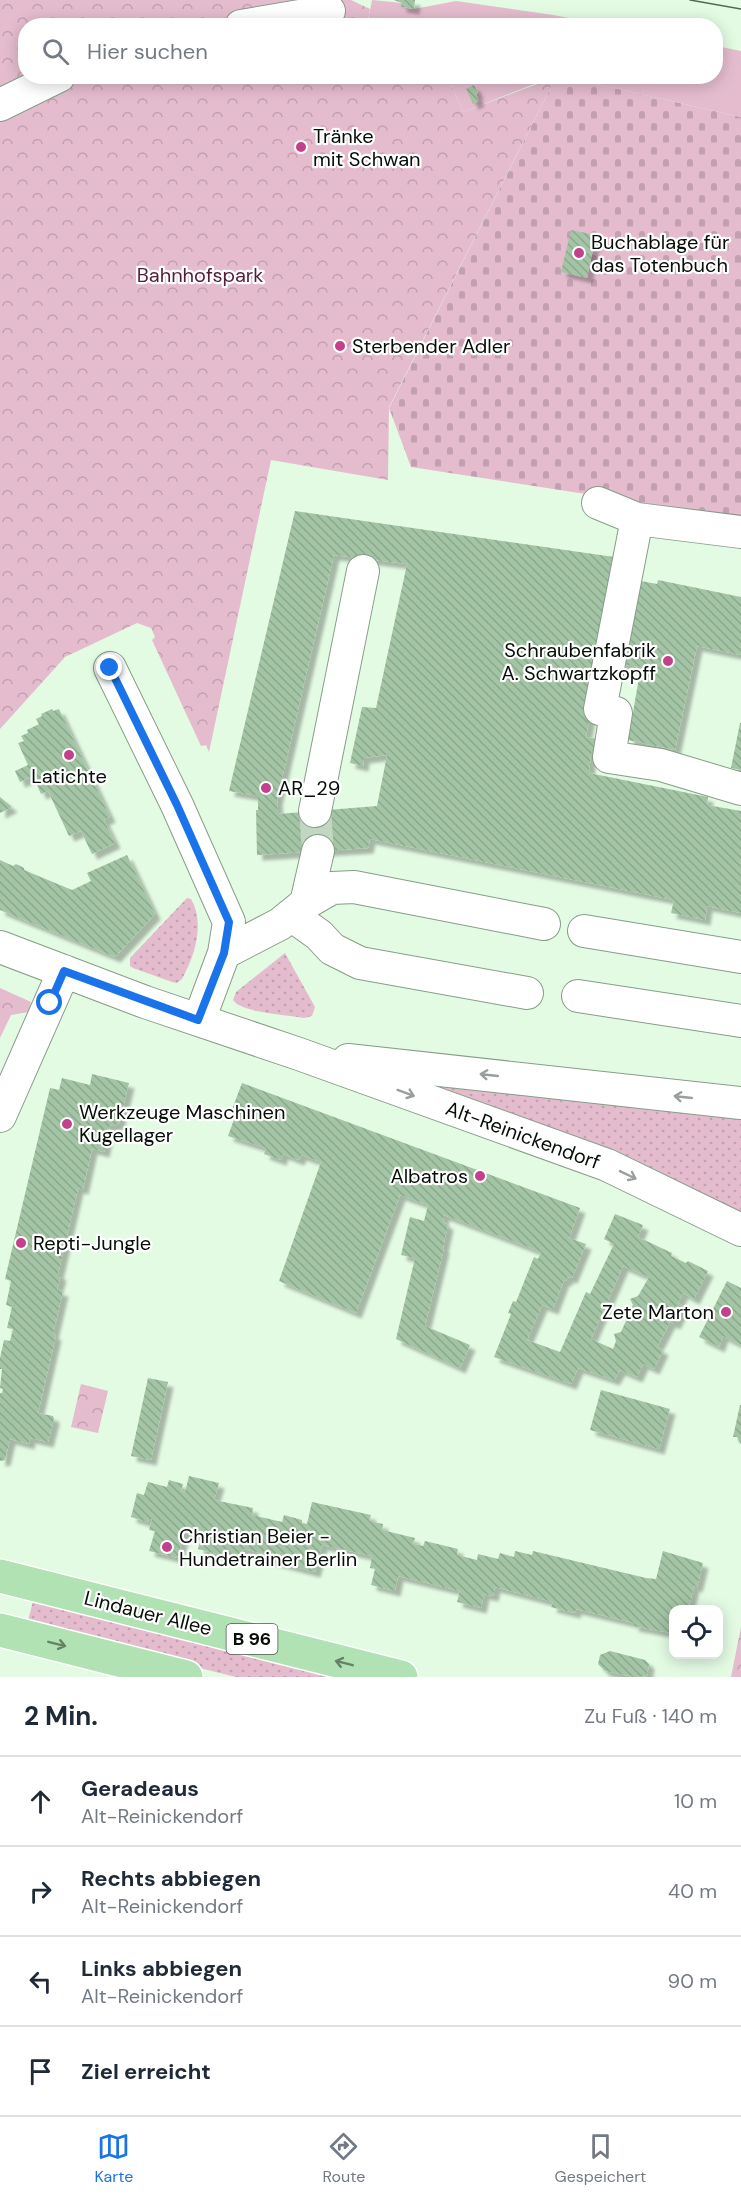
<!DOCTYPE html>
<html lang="de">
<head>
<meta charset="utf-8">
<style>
  :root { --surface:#fff; --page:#f2f2f3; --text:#1f2937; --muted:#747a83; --line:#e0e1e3; --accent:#1a73e8 }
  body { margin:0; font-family:"DM Sans",sans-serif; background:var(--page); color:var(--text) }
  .controls { position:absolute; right:18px; bottom:18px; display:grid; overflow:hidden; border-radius:12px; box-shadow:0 3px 15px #0003 }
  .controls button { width:54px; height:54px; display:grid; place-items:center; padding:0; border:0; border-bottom:2px solid var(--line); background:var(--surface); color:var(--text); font:30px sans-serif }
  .stop { position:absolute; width:18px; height:18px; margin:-14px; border:4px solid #1a73e8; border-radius:50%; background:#fff }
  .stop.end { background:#1a73e8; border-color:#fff; box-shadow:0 2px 6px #0008 }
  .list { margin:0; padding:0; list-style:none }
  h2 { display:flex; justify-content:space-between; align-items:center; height:78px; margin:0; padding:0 24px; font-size:26px }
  h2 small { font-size:20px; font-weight:400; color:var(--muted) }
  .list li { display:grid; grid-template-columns:39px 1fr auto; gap:18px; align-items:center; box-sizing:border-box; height:90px; padding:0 24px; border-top:2px solid var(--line) }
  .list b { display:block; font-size:22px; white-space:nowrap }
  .list p { margin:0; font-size:20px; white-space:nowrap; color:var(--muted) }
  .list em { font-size:20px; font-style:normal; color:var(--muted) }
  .icon { flex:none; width:33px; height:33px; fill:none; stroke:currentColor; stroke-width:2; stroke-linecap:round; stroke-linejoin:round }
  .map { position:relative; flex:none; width:741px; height:1677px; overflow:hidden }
  .search { position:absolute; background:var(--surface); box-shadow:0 3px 15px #0003; left:18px; right:18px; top:18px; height:66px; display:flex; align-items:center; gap:15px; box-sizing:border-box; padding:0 21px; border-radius:24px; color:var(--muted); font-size:22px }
  .sheet { height:438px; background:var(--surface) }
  nav { display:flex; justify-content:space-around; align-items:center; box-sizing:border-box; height:84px; border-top:2px solid var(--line); background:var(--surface); font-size:16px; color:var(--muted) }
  nav a { display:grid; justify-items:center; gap:3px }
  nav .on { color:var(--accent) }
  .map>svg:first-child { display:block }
  .grass { fill:url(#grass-dots) }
  .cemetery { fill:url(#cemetery-stones) }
  .park { fill:url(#park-crowns) }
  .garden { fill:#e4bcce }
  .building { fill:url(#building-back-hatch); fill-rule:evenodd; filter:url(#shadow) }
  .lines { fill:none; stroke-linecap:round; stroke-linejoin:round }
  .minor-tunnel { stroke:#c2d7c2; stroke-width:32; stroke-dasharray:32 16; stroke-linecap:butt }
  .minor-casing { stroke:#889d88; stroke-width:34 }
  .major-casing { stroke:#fff; stroke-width:36 }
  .minor { stroke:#fff; stroke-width:32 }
  .major { stroke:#b0e2b3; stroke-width:33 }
  .tram { stroke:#586659; stroke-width:1.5 }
  .oneway { stroke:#9b9f9c }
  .oneway2 { stroke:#648366 }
  .route { stroke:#1a73e8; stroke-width:8 }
  .poi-dot { fill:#c3418a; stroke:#fff; stroke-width:2 }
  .labels { text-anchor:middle; stroke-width:4.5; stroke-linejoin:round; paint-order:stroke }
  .shield { fill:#fff; stroke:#515651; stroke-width:1.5 }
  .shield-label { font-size:18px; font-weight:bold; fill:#060e07 }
  .poi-label { font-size:20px; fill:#060e07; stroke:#fff; text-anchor:start }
  .park-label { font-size:20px; fill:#531e3a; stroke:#fff }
  .street-label { font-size:20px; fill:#060e07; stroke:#fff }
</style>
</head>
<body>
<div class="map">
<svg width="741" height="1677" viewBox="0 0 741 1677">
  <defs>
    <pattern id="grass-dots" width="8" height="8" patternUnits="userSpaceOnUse" patternTransform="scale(1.5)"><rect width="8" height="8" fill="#e4bcce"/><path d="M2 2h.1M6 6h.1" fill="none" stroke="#c2a0af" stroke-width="1.8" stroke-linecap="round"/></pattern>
    <pattern id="cemetery-stones" width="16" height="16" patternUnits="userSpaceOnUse" patternTransform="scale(1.5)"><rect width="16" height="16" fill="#e4bcce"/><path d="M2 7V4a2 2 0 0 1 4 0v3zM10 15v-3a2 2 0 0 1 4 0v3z" fill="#c2a0af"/></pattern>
    <pattern id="park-crowns" width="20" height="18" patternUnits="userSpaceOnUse" patternTransform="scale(1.5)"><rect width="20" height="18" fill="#e4bcce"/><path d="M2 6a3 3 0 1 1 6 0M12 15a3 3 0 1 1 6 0" fill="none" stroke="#c2a0af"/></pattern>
    <pattern id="building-back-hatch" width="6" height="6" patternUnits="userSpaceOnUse" patternTransform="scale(1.5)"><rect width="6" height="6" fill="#a4c5a5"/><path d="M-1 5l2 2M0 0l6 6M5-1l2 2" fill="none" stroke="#8ca88d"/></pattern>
    <filter id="shadow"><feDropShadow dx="5.5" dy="5.5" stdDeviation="1.5" flood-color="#0004"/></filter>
  </defs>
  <rect width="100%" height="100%" fill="#e3fae3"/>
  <path class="grass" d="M187,898L191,899C205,923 195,956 182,979L177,983L172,982L133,968L130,966V958Z
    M285,953L315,1007L312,1016L304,1018C288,1015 242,1013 233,1000L236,992Z
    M405,1081L741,1118V1215Z
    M34,1597L357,1677H236L27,1625Z"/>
  <path class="cemetery" d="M556,77H566L741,117V518L411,467L389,408Z"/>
  <path class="park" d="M0,0H351L370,9L367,26H26V76L448,77L463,112L556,77L389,407L388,480L271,460L209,752L206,745L201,746L152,640L155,637L151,628L137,623L65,657L0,729Z
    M0,988L31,1002L29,1012L11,1015L0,1038Z
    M81,1384L108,1391L98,1433L71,1427Z
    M741,1627V1677H731Z"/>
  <path class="garden" d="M372,0L402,3V7L414,9L456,1L553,15L606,25L367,26Z
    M716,46L741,51V117L566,77L716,76Z
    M448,77H552L463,112Z"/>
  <path class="building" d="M394,0H415L414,9L401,7L402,3Z
    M474,85L478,93L476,94L479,101L473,104L466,89Z
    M571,230L596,235L587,278L561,272Z
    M295,511L621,558L586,737L597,739L594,754L591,753L589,773L708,797L707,805L741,811V913L707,906L705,920L671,913L674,900L370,839L368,848L257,855L256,810H258V796L229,791ZM334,555L407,564L376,708L362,707L350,763L363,766L364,758L387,755L377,806L278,814L277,800Z
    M635,580L657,584L658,580L741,597V655L697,646L675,750L628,740L641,667L618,664Z
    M52,709L53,711L59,709L110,817L104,820L115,843L92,854L81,831L69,836L48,791L41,794L33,776L20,782L15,771L28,765L18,743L24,741L21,736L28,733L27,730L39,724L36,719L42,716L41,714Z
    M740,723H741V770L731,768Z
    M0,797L12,807L0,813Z
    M127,855L155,914L115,957L0,910V860L13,866L16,864L24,868V870L72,890L91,881L87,873Z
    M92,1074L129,1083L119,1123L114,1126L110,1125L104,1152L92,1149L83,1189L78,1188L58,1274L61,1275L57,1290L63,1291L53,1334L56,1335L38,1413L53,1416L54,1419L48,1442L30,1438L29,1444L10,1439L5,1460L0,1461V1393H2L3,1389L0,1388L2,1369H0V1358L4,1340L10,1341L13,1329L7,1328L12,1307L6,1305L11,1281L5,1279L50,1088L59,1090L62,1078L90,1085Z
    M242,1083L580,1208L569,1238L586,1244L572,1278L568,1277L566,1281L564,1280L553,1309L542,1305L527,1340L560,1352L586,1292L590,1294L614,1244L604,1239L615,1214L643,1225L638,1237L672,1253L671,1256L686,1263L688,1261L708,1271L694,1299L683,1293L678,1303L684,1306L675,1324L670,1322L657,1347L663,1350L654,1369L643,1364L637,1377L620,1370L614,1380L578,1368L571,1384L494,1357L511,1314L508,1313L513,1301L516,1302L534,1257L538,1259L541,1252L444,1215L443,1221L448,1225L443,1247L444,1248L425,1326L470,1345L460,1368L396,1339L415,1258L401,1255L410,1217L424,1221L428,1205L400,1195L356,1313L279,1281L321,1162L301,1155L299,1160L283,1154L281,1160L264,1154L266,1148L228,1136L236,1114L231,1112ZM623,1266L649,1277L638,1296L630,1299L633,1305L621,1332L614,1334L616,1341L613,1349L591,1339Z
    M727,1281L741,1288V1345L723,1336L719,1347L699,1337Z
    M148,1378L168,1382L151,1460L131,1456Z
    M601,1390L670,1409L659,1449L590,1430Z
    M740,1405H741V1444L737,1437H733Z
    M189,1476L219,1483L214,1500L253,1508L252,1515L282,1522L284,1515L302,1520V1523L307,1524L312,1502L371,1515L369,1521L383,1524L382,1530L415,1538L413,1544L423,1546L425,1541L458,1549L457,1555L477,1560L478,1554L498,1559L500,1553L514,1557L515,1551L532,1555L533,1551L646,1578L656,1579L663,1551L703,1563L697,1587L694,1586L688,1610H674V1637H670L671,1633L633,1626L634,1623L576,1609L575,1613L551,1607L553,1602L495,1587L493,1596L484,1594L481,1608L457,1602L460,1591L398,1576L395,1591L371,1585L375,1569L370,1568L372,1556L322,1545L315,1572L268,1560L269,1555L243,1549L240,1560L198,1549L201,1537L184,1533L178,1558L149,1551L155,1531L149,1530L152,1519H149L147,1522L131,1517L137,1493L144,1495L148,1482L167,1487L169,1480L183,1484L181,1491L185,1492Z
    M610,1651L645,1660L649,1664L647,1676L634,1677L605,1671L598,1664L599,1660L600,1655Z"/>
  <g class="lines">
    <path class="minor-tunnel" d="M315,811L318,851"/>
    <g class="minor-casing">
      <path id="minor" d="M241,26L329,11
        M0,105L59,76
        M598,503L637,519L741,532
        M637,519L600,709L616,713L609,757L661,765L741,789
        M110,668L177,805L229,922L224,953L199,1020
        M315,811L363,571
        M306,903L332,888L354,887L544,924
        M291,915L319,935L332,949L360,963L527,993
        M584,931L741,957
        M0,947L145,1002L299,1054L607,1165L741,1230
        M224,953L280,924L306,903L318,851
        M578,996L741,1021
        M348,1060L741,1103
        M0,1116L64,971"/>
    </g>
    <g class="major-casing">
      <path id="major" d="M0,1576L401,1677
        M0,1630L186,1677"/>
    </g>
    <use href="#minor" class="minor"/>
    <use href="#major" class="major"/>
    <path class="tram" d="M690,0L741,9"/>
  </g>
  <defs><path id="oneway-shaft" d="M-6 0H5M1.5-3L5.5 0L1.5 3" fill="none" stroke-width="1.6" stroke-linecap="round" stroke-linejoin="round" transform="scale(1.5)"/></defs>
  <g class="oneway">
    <use href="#oneway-shaft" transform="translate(489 1075) rotate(-174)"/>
    <use href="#oneway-shaft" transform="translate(406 1093) rotate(20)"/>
    <use href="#oneway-shaft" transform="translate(683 1097) rotate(-174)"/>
    <use href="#oneway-shaft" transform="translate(628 1175) rotate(26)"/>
  </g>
  <g class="oneway2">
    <use href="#oneway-shaft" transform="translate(57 1644) rotate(14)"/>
    <use href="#oneway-shaft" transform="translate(344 1663) rotate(-166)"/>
  </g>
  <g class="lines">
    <path class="route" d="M50,1003L64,971L198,1020L224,953L229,922L177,805L110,668"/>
  </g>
  <g class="poi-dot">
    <circle cx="301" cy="147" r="6"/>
    <circle cx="579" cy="253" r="6"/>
    <circle cx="340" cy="346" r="6"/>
    <circle cx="668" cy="661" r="6"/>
    <circle cx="69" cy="755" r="6"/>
    <circle cx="266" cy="788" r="6"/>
    <circle cx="67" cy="1124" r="6"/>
    <circle cx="480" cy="1176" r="6"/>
    <circle cx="21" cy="1243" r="6"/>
    <circle cx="726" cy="1312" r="6"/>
    <circle cx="167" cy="1547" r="6"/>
  </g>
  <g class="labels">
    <rect class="shield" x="226.5" y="1624" width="51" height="30" rx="4.5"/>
    <g class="shield-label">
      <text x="252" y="1645">B 96</text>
    </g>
    <g class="poi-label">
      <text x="313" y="143">Tränke<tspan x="313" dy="23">mit Schwan</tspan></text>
      <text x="591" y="249">Buchablage für<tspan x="591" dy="23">das Totenbuch</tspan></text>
      <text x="352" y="353">Sterbender Adler</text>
      <text x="656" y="657" text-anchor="end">Schraubenfabrik<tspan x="656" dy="23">A. Schwartzkopff</tspan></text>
      <text x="69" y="783" text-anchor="middle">Latichte</text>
      <text x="278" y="795">AR_29</text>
      <text x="79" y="1119">Werkzeuge Maschinen<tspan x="79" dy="23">Kugellager</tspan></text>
      <text x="468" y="1183" text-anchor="end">Albatros</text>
      <text x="33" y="1250">Repti-Jungle</text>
      <text x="714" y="1319" text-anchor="end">Zete Marton</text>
      <text x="179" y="1543">Christian Beier -<tspan x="179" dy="23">Hundetrainer Berlin</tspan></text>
    </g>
    <g class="park-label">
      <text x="200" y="282">Bahnhofspark</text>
    </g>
    <g class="street-label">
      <text transform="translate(523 1135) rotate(20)" y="7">Alt-Reinickendorf</text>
      <text transform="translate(148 1613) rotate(14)" y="7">Lindauer Allee</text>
    </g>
  </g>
</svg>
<div class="controls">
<button><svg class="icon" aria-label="locate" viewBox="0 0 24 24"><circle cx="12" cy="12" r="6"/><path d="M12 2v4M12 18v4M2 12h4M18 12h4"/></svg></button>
</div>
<div class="stop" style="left:50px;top:1003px"></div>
<div class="stop end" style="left:110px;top:668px"></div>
<div class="search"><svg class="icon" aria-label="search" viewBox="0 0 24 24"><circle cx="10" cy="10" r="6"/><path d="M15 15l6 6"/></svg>Hier suchen</div>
</div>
<section class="sheet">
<h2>2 Min.<small>Zu Fuß · 140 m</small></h2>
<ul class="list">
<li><svg class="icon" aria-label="ahead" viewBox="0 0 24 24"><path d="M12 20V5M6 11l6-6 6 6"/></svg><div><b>Geradeaus</b><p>Alt-Reinickendorf</p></div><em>10 m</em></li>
<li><svg class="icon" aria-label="right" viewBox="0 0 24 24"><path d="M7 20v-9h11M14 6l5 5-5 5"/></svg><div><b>Rechts abbiegen</b><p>Alt-Reinickendorf</p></div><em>40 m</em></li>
<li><svg class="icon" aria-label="left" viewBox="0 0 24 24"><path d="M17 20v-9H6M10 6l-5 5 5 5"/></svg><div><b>Links abbiegen</b><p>Alt-Reinickendorf</p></div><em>90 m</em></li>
<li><svg class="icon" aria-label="arrive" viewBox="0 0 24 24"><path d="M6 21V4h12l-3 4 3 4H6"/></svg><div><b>Ziel erreicht</b></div></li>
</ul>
</section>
<nav>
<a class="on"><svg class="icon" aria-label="map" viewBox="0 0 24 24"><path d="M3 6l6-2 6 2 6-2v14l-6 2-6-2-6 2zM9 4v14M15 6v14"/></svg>Karte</a>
<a><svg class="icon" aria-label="directions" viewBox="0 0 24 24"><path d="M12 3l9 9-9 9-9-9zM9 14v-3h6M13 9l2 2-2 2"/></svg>Route</a>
<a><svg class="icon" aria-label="saved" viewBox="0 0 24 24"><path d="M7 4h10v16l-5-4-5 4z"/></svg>Gespeichert</a>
</nav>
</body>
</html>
